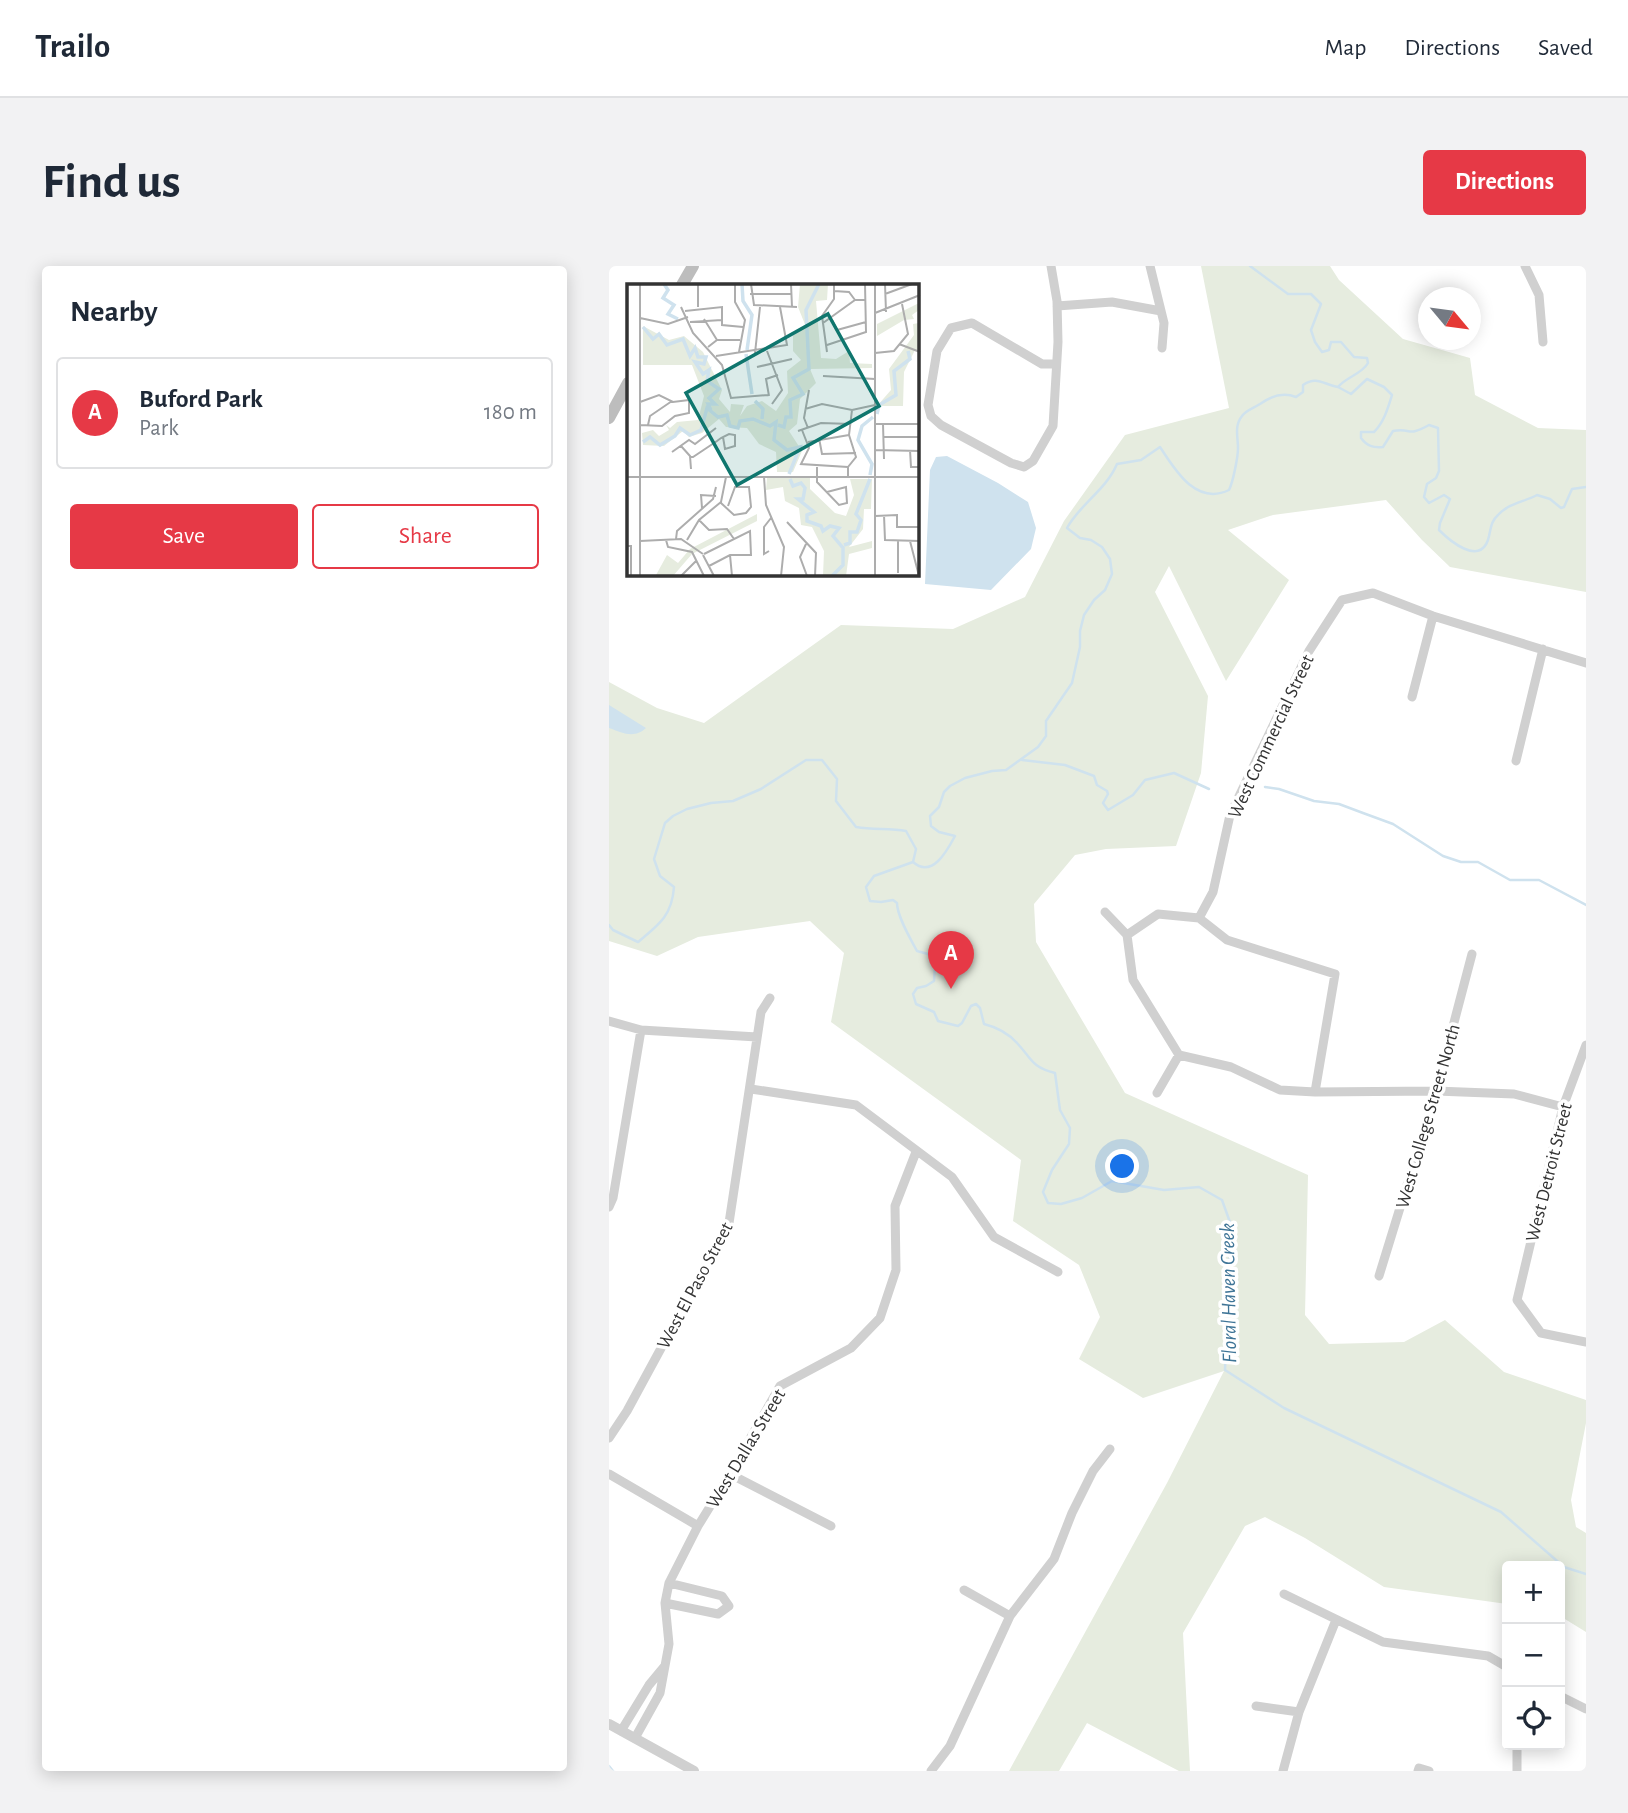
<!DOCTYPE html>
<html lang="en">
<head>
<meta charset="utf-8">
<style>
  :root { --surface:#fff; --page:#f2f2f3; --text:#1f2937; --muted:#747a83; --line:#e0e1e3; --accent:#e63946 }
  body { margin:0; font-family:"Alegreya Sans",sans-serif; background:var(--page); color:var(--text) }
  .controls { position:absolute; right:21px; bottom:21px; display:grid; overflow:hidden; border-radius:7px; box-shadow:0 4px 18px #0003 }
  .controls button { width:63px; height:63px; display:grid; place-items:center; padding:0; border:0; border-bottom:2px solid var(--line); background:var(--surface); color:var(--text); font:35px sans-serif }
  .compass { position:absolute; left:809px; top:21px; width:63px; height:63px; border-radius:50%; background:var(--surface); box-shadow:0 4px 18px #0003; rotate:119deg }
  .you { position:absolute; left:514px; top:901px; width:24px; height:24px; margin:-18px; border:5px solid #fff; border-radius:50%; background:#1a73e8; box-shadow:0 0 0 10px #1a73e833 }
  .badge { display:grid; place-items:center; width:46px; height:46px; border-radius:50%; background:var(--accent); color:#fff; font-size:23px; font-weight:700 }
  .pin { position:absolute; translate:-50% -58px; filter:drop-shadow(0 2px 4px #0008) }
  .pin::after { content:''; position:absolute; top:37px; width:24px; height:21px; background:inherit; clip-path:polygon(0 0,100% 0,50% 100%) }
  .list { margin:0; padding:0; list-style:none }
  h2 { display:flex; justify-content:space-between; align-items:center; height:91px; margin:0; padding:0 28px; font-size:30px }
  h2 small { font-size:23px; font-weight:400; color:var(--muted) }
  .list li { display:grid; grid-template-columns:46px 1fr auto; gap:21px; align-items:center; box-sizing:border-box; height:112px; margin:0 14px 14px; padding:0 14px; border:2px solid var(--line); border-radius:7px }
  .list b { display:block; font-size:26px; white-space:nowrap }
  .list p { margin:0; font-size:23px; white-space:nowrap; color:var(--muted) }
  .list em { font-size:23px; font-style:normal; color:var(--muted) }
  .actions { display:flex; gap:14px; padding:21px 28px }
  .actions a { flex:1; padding:16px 0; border:2px solid var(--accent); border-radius:7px; text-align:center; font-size:24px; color:var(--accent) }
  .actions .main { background:var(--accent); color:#fff }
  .icon { flex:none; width:38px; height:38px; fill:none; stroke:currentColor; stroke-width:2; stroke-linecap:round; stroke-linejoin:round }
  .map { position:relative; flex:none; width:977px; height:1505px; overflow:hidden; border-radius:7px }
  header { display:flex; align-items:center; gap:42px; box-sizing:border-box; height:98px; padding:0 35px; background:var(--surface); border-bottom:2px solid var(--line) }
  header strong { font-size:33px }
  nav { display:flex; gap:38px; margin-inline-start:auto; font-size:24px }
  .intro { display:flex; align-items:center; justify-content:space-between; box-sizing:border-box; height:168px; padding:0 42px }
  h1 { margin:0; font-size:49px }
  .button { padding:18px 32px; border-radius:7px; background:var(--accent); color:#fff; font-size:24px; font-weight:700 }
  main { display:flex; gap:42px; padding:0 42px }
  aside { flex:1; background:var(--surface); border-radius:7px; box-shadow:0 4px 18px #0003 }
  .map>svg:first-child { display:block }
  .green { fill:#e6ecdf }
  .water { fill:#cfe2ee }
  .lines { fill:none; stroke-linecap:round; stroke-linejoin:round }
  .stream { stroke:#cfe2ee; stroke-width:2.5 }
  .minor { stroke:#d0d0d0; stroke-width:9 }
  .tertiary { stroke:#d0d0d0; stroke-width:10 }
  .secondary { stroke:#bdbdbd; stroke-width:12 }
  .labels { text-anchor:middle; stroke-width:7; stroke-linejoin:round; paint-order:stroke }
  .street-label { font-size:19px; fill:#333; stroke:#fff }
  .water-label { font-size:21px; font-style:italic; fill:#3f7597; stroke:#fff }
  .inset-river { fill:none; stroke:#cfe2ee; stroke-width:3.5 }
  .inset-road { fill:none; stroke:#adadad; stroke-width:2 }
  .view { fill:#0f766e; fill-opacity:0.15; stroke:#0f766e; stroke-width:3.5 }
  .inset-edge { fill:none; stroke:#333; stroke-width:3.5 }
</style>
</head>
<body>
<header>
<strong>Trailo</strong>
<nav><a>Map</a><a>Directions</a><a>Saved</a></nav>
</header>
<div class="intro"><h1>Find us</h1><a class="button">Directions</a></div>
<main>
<aside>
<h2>Nearby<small></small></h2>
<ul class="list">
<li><span class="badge">A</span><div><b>Buford Park</b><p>Park</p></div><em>180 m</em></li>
</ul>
<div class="actions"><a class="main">Save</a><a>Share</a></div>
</aside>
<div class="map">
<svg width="977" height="1505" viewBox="0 0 977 1505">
  <rect width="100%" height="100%" fill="#fff"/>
  <path class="green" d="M592,0H721L730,14L794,73L861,92L866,129L929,162L977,164V326L841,301L813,274L777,234L664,249L619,264L680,314L617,415L560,300L546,326L599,430L592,507L567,580L497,583L466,589L425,638L427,676L516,827L699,909L696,1049L720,1078L795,1076L836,1054L895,1106L977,1134V1157L962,1234L967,1261L977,1267V1366L951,1350V1300H898V1338L775,1321L696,1272L656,1251L636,1260L574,1367L581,1505H570L478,1457L450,1505H400L558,1217L615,1105L534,1132L470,1093L491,1051L470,999L404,955L412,894L222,756L235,687L201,655L89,671L48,690L0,675V416L48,442L95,457L232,359L344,363L416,331L455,255L516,169L620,142Z"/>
  <path class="water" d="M338,190L389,217L419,236L427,262L422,283L382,324L316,318L321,204L327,191Z
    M0,439L37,462C25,473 14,467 0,462Z"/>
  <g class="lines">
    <path class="stream" d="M729,121L742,128L758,113L775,121L783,129C779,142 775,156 765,166H752V172C758,180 764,182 774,181L784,165C803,161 797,172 820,159L829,162L830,205L827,212L818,218L815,231L820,237L835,229L841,233L831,257L830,264C840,274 870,300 879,274C882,264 881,256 889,249C900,237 915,236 928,229L941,233L952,242L955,241L963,223L977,221
      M413,494L456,499L485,510L488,519L498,525L499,528L494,537L499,544L524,529L536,514L565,507L600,523
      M656,521L670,523L705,535L730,538L754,547L784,558L834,590L852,596H869L901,614H930L977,639
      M304,596L265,610L257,621L261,635L272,636L284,634L288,637C288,650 301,672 308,685L319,688L326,697L325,715L317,720L308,722L304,728L307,738L325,746L329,755L349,760L353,757L362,740L367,738L371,742L375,758C387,761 399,767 408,777C423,793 422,801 446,807L451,844L461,862L460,878L443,904L434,926L439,937L452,938L473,932L503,915L555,924L590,921L613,934L622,959L616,1104L675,1142L892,1246L955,1301L977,1308
      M0,659L4,664L29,676C51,658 63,649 65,621L51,610L45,593L56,557L64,550L78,543L102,537L124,535L152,523L197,494H213L228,513L227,535L247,561C265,564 280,562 297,565L307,583L304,596C323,613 338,585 346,570L330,566L322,560L321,550L330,541L335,526L341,520L356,512L383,505L397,504L429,481L437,470V455L463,417L471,381V365L475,349L485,334L496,324L503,308L501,293L493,281L482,274L471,272L458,262C471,238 497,224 508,198L532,194L551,181C566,204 587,240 620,224C624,216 629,191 629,182C629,171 625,160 633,150C637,144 645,142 651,138C662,130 674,126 687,131L694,126V119C708,109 715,119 729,121C737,111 753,108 759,97L758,92L745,91L732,76H722L720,84L713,86L706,76L702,64L712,38L702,28H679L641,0
      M0,1500L4,1505"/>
    <path class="minor" d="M442,0L448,35L449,76L444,160L424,195L415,201L402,197L332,159L322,150L319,139L328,85L342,62L363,57L433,98H447
      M541,0L555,57L553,82
      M916,0L930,29L934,76
      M448,40L503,36L552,45
      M803,431L824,350
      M907,495L934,383
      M496,646L518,669L524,714L570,789L622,801L671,824L706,826L827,825L905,828L954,841
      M590,652L604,626L621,549L700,385L733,334L764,327L824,350L977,397
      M518,669L549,648L590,652L618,674L726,708L706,826
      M0,755L32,764L148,771
      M977,779L954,841L908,1034L932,1067L977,1076
      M142,823L247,839L343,911L385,971L449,1006
      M548,827L570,789
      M0,941L4,932L32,764
      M770,1010L827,825L863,688
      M0,1172L18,1145L120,957L152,746L161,732
      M0,1208L89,1260
      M121,1208L222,1260
      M355,1324L401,1350
      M675,1328L774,1376L879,1390L898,1401
      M56,1337L109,1348L120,1340L113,1330L60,1317
      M951,1430L977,1443
      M647,1440L690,1446
      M12,1465L40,1419L55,1401
      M26,1472L51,1427L60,1378L56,1337L60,1317L89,1260L121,1208L171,1120L242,1082L271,1052L287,1004L286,940L307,886
      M908,1479V1505
      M322,1505L341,1480L401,1350L445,1293L463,1247L484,1205L501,1183
      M674,1505L690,1446L727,1354
      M809,1505L810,1502L820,1505"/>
    <path class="tertiary" d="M0,1458L85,1505"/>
    <path class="secondary" d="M73,19L84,0
      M0,152L19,117"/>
  </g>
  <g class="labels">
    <g class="street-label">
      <text transform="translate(661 470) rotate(-65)" y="7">West Commercial Street</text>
      <text transform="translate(818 850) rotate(-74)" y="7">West College Street North</text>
      <text transform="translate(939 906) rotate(-76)" y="7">West Detroit Street</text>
      <text transform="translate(85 1019) rotate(-62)" y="7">West El Paso Street</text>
      <text transform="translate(136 1182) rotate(-59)" y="7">West Dallas Street</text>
    </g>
    <g class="water-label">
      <text transform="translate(619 1027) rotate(-91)" y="7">Floral Haven Creek</text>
    </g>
  </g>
  <g transform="translate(18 18)">
    <rect width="292" height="292" fill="#fff"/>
    <path d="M173,0H201L200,16L189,17L194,74L209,75L222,67L223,79L245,80V84L183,85L189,99L173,115L170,140L162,147L175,167L166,188H150L149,168L132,160L120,144L99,143L92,135L75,149L62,153L56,147L37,162L16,161L15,149L26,146L32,152L42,146L39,141L43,144L50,138L71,136L77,112L65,81H16V42L42,56L57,52L76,68L95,106L92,115L103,128L104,120L117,121L113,132L120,122L135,117L149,127L161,109L160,87L174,76L166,67V49L179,43L171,23ZM292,19V26L285,31L287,35L277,36L250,52V40ZM292,39V66H288L277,88L276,122H250L264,106L262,85L287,51L286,40ZM183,194V205L208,229L219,232L227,211L223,195H245L244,225H237L236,245L222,263L245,257V264L222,270L219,292H196L197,267L185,243L174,241L172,224L158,217L156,203L139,206L140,194ZM130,230V237L65,270L46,292H23L29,291L40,271L51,279L63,265Z" fill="#e6ecdf"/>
    <path class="inset-river" d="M37,0L41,6L36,14L47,21L41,30L51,35M115,0L116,17L125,31L120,66M16,43L26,55L32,50L40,61L56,55L63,72L68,64L71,73H79L77,80L68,78L76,90L82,86L80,97L92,105L82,114L88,120H81L84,126M119,70L125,110M128,117L136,125L135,135M250,130L252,121L269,111L267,87L283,75L281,67M151,141L157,143L159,133H164L163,116L176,110L166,94L182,85L179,26L192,0M16,158L23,153L33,161L48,152L53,144L63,151L74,146L80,124L91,133L100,131L103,142L111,144L113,137L126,135L143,142L149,138L147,156L160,166L173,163L162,190M243,191L245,180L231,156L235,142L246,133M163,195L166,202L174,199L178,204L176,215H171L187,228L180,231V237L194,242L196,247L203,242L212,244L206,252L216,264V281L205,292M217,261L223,259V248H230L234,236L229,230L243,195"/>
    <path class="inset-road" d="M108,0V18L118,36L112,68M124,0L127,21L170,23M164,0L165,23M258,0L259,28M207,7L222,8L228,16M123,10H164M258,10L285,0M54,23L66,49L95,81L104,114L141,111M71,23V0M58,27L95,23V36M248,29L293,11M13,34L41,40L61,33M77,35L90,56M95,36V41L116,43M205,36L210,46L239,38M63,38L95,36M196,39L228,16H239M272,60L293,68M200,61L239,48L238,0M81,63L90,56H113M140,67L155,106L145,120M200,68L195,32L207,15V0M128,69L133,23M248,69L267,67L281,50L275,20M89,72L160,61L153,23M130,83L165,75M196,92L248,95M142,112L139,95L151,91M13,118L32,111L46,118L62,116M178,125L195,120L225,126L248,121M248,140H293M256,140L257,175M13,141L35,142L48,132L62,129V116M21,141L23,132L45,117M181,144L177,134L182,106M175,146L182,164L174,180L221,183M171,147L194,139L224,140M257,153H293M192,154L195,170L229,169M181,158L222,151M54,162L63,172L64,185M248,166L293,167M283,166L284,183H293M45,168L62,156L68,160L89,144M63,173H66L90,157L94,154L102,150L108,151V162L98,165L96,153M190,183V198L212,221L220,219L219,203L200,208M0,193H293M137,193L139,221L157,263L154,292M221,193V183L229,173L222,151L225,126M94,219L107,231L119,229L124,223L122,203H108L101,222M75,224L74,211L89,212M257,231L258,256L293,257M248,232L270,231V243H293M72,236L82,246L100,245L107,255M160,238L189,269L188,292M49,255L50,247L86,215L89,203M39,256L41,263L65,268L77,292M60,256L72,236L94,218L99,193M13,257L54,255L76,270M283,257L292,292M179,260L173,273L180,292M0,262H4V292M142,267L137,270V243L144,234M77,270L123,247L124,271H103L82,282M76,271L87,292M103,271L105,292M271,289V256M13,292V0M54,292L70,276M248,292V0"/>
    <path class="view" d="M201,30L252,122L110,201L59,109Z"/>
    <rect width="292" height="292" class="inset-edge"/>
  </g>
</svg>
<div class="controls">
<button>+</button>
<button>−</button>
<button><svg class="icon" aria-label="locate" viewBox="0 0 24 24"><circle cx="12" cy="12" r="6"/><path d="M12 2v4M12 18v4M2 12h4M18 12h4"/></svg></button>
</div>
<svg class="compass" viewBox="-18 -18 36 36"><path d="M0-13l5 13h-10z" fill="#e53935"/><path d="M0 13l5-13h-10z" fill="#747a83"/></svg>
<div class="you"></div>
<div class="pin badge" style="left:342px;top:723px">A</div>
</div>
</main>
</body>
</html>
